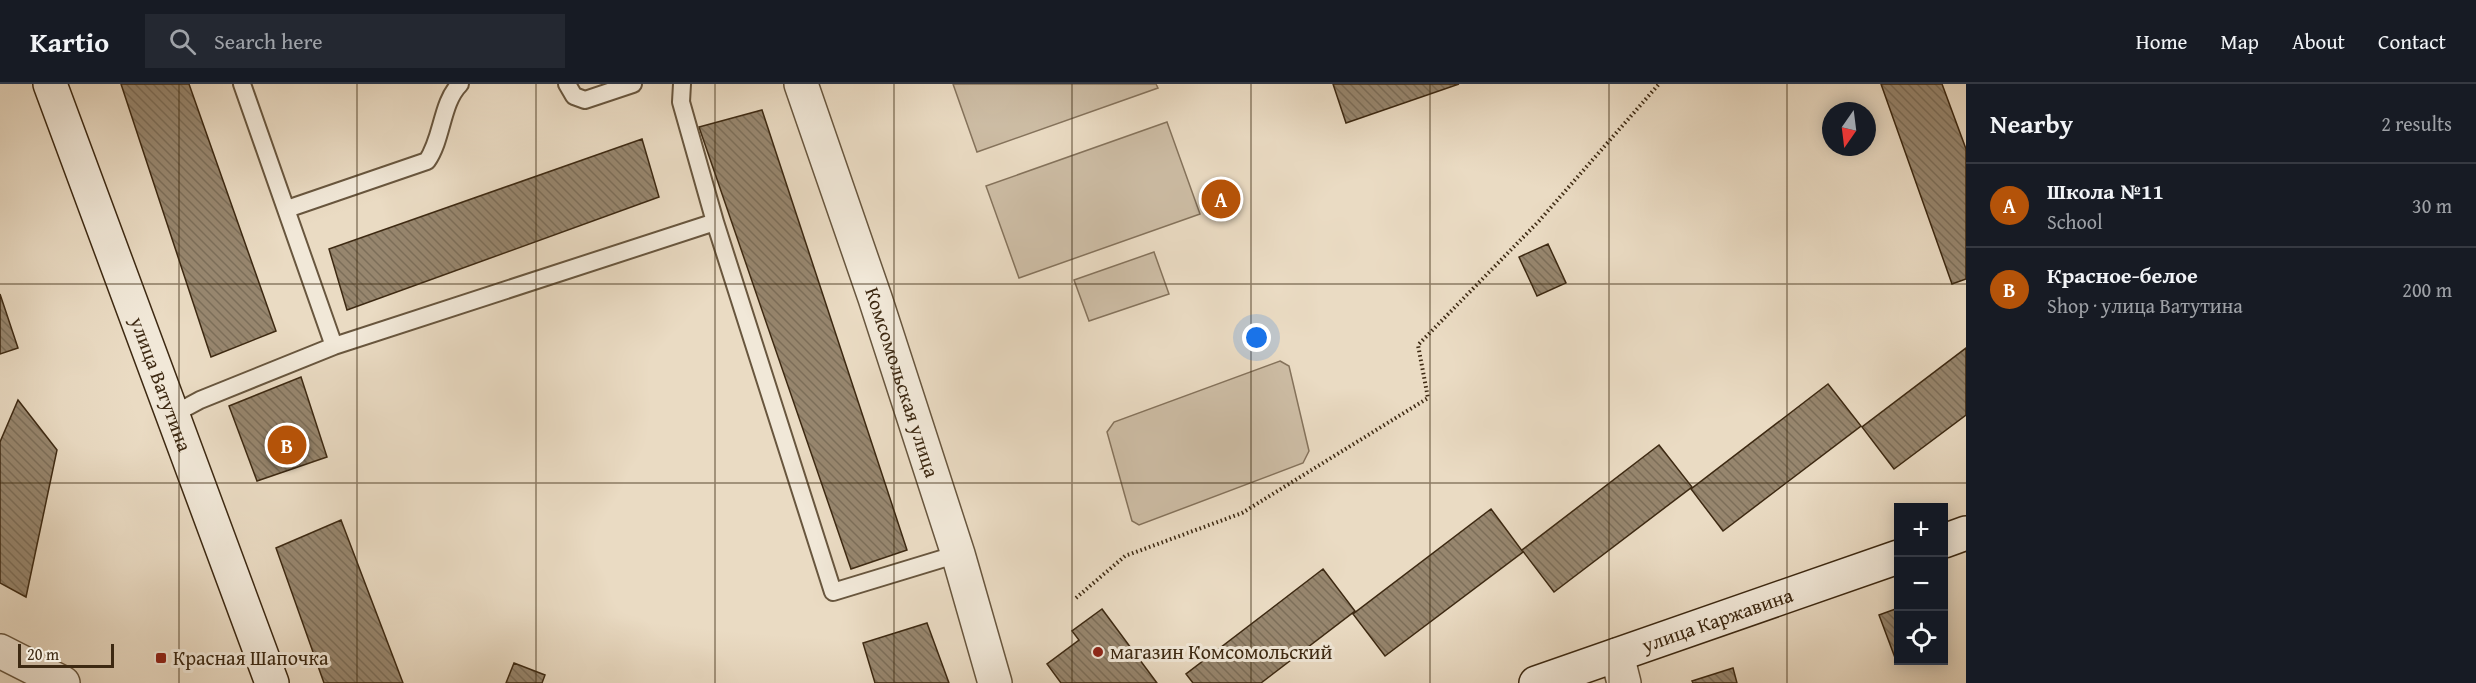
<!DOCTYPE html>
<html lang="en">
<head>
<meta charset="utf-8">
<style>
  :root { --surface:#171b24; --page:#242831; --text:#f1f3f6; --muted:#9ea1a6; --line:#363941; --accent:#b45309 }
  body { margin:0; font-family:"Gentium Book Plus",serif; background:var(--page); color:var(--text) }
  .controls { position:absolute; right:18px; bottom:18px; display:grid; overflow:hidden; border-radius:0px; box-shadow:0 3px 15px #0003 }
  .controls button { width:54px; height:54px; display:grid; place-items:center; padding:0; border:0; border-bottom:2px solid var(--line); background:var(--surface); color:var(--text); font:30px sans-serif }
  .compass { position:absolute; left:1822px; top:18px; width:54px; height:54px; border-radius:50%; background:var(--surface); box-shadow:0 3px 15px #0003; rotate:194deg }
  .scale { position:absolute; left:18px; bottom:15px; width:96px; box-sizing:border-box; padding-left:6px; border:3px solid #3d2912; border-top:0; font-size:16px; line-height:21px; white-space:nowrap; color:#3d2912; -webkit-text-stroke:4px #f1e8d8; paint-order:stroke }
  .you { position:absolute; left:1257px; top:254px; width:21px; height:21px; margin:-15px; border:4px solid #fff; border-radius:50%; background:#1a73e8; box-shadow:0 0 0 9px #1a73e833 }
  .badge { display:grid; place-items:center; width:39px; height:39px; border-radius:50%; background:var(--accent); color:#fff; font-size:20px; font-weight:700 }
  .pin { position:absolute; translate:-50% -50%; border:3px solid #fff; box-shadow:0 2px 6px #0006 }
  .list { margin:0; padding:0; list-style:none }
  h2 { display:flex; justify-content:space-between; align-items:center; height:78px; margin:0; padding:0 24px; font-size:26px }
  h2 small { font-size:20px; font-weight:400; color:var(--muted) }
  .list li { display:grid; grid-template-columns:39px 1fr auto; gap:18px; align-items:center; box-sizing:border-box; height:84px; padding:0 24px; border-top:2px solid var(--line) }
  .list b { display:block; font-size:22px; white-space:nowrap }
  .list p { margin:0; font-size:20px; white-space:nowrap; color:var(--muted) }
  .list em { font-size:20px; font-style:normal; color:var(--muted) }
  .icon { flex:none; width:33px; height:33px; fill:none; stroke:currentColor; stroke-width:2; stroke-linecap:round; stroke-linejoin:round }
  .map { position:relative; flex:none; width:1966px; height:599px; overflow:hidden }
  header { display:flex; align-items:center; gap:36px; box-sizing:border-box; height:84px; padding:0 30px; background:var(--surface); border-bottom:2px solid var(--line) }
  header strong { font-size:28px }
  nav { display:flex; gap:33px; margin-inline-start:auto; font-size:21px }
  .search { width:420px; height:54px; background:var(--page); display:flex; align-items:center; gap:15px; box-sizing:border-box; padding:0 21px; border-radius:0px; color:var(--muted); font-size:22px }
  main { display:flex }
  aside { flex:1; background:var(--surface) }
  .map>svg:first-child { display:block }
  .pitch { fill:#cdbda5; stroke:#85735c; stroke-width:1.5 }
  .building { fill:url(#building-back-hatch); stroke:#3d2912; stroke-width:1.5 }
  .lines { fill:none; stroke-linecap:round; stroke-linejoin:round }
  .lane-casing { stroke:#68563e; stroke-width:20 }
  .street-casing { stroke:#68563e; stroke-width:36 }
  .secondary-casing { stroke:#3d2912; stroke-width:36 }
  .path { stroke:#3d2912; stroke-width:4; stroke-dasharray:1.5 3; stroke-linecap:butt }
  .lane { stroke:#f1e8d8; stroke-width:16 }
  .street { stroke:#f1e8d8; stroke-width:33 }
  .secondary { stroke:#f1e8d8; stroke-width:33 }
  .grid { fill:none; stroke:#3d2912; stroke-width:1.5; stroke-opacity:0.55 }
  .poi-dot { fill:#8f2418; stroke:#f1e8d8; stroke-width:2 }
  .labels { text-anchor:middle; stroke-width:6; stroke-linejoin:round; paint-order:stroke }
  .street-label { font-size:20px; fill:#3d2912; stroke:#f1e8d8 }
  .poi-label { font-size:20px; fill:#3d2912; stroke:#f1e8d8; text-anchor:start }
</style>
</head>
<body>
<header>
<strong>Kartio</strong>
<div class="search"><svg class="icon" aria-label="search" viewBox="0 0 24 24"><circle cx="10" cy="10" r="6"/><path d="M15 15l6 6"/></svg>Search here</div>
<nav><a>Home</a><a>Map</a><a>About</a><a>Contact</a></nav>
</header>
<main>
<div class="map">
<svg width="1966" height="599" viewBox="0 0 1966 599">
  <defs>
    <pattern id="building-back-hatch" width="6" height="6" patternUnits="userSpaceOnUse" patternTransform="scale(1.5)"><rect width="6" height="6" fill="#97866e"/><path d="M-1 5l2 2M0 0l6 6M5-1l2 2" fill="none" stroke="#7c6e59"/></pattern>
  </defs>
  <rect width="100%" height="100%" fill="#eadbc3"/>
  <filter id="stains"><feTurbulence type="fractalNoise" baseFrequency=".00333" numOctaves="4"/><feColorMatrix values="0 0 0 0 .2 0 0 0 0 .09 0 0 0 0 .02 0 0 0 .5 -.17"/></filter>
  <radialGradient id="worn" r=".72"><stop offset=".6" stop-color="#630" stop-opacity="0"/><stop offset="1" stop-color="#630" stop-opacity=".3"/></radialGradient>
  <path class="pitch" d="M953,0H1156L1158,4L977,68Z
    M1167,38L1200,130L1019,194L986,102Z
    M1154,168L1169,210L1089,237L1074,196Z
    M1280,277L1289,282L1309,367L1303,379L1139,441L1132,437L1107,348L1114,338Z"/>
  <path class="building" d="M121,0H189L276,247L211,273Z
    M1333,0H1459L1346,39Z
    M1881,0H1942L1966,65V195L1952,200Z
    M762,26L907,466L851,485L699,43Z
    M642,55L659,113L347,226L329,165Z
    M1548,160L1566,199L1537,212L1519,173Z
    M0,210L18,264L0,270Z
    M1966,264V331L1894,385L1862,343Z
    M301,293L327,373L257,397L229,322Z
    M1828,300L1861,342L1723,447L1691,405Z
    M18,316L57,366L26,513L0,499V358Z
    M1659,361L1692,403L1554,508L1522,466Z
    M1491,425L1523,468L1385,572L1353,530Z
    M341,436L403,599H324L276,464Z
    M1323,485L1355,527L1261,599H1193L1186,590Z
    M1898,524V576H1905L1897,579L1879,531Z
    M1102,525L1157,599H1061L1047,580L1079,556L1072,547Z
    M927,539L949,599H875L863,559Z
    M514,579L545,591L542,599H506Z
    M1733,584L1737,599H1693L1692,597Z"/>
  <g class="lines">
    <g class="lane-casing">
      <path id="lane" d="M242,0L334,262
        M567,0L574,12L585,16L633,0
        M287,125L427,77C443,54 441,19 460,0
        M715,138L833,508L958,470
        M174,330L200,316L334,262L715,138L681,18L682,0"/>
    </g>
    <g class="street-casing">
      <g id="street">
        <path id="s1" d="M801,0L875,214L958,470L995,599"/>
        <path d="M0,567L63,599"/>
        <path d="M1617,571L1624,599"/>
      </g>
    </g>
    <g class="secondary-casing">
      <g id="secondary">
        <path id="s2" d="M50,0L272,599"/>
        <path d="M1944,457L1966,449"/>
        <path id="s3" d="M1536,599L1898,473"/>
      </g>
    </g>
    <path class="path" d="M1076,514L1125,472L1242,429L1428,314L1418,261L1539,137L1659,0"/>
    <use href="#lane" class="lane"/>
    <use href="#street" class="street"/>
    <use href="#secondary" class="secondary"/>
  </g>
  <path class="grid" d="M179,0V599M357,0V599M536,0V599M715,0V599M894,0V599M1072,0V599M1251,0V599M1430,0V599M1609,0V599M1787,0V599M0,200H1966M0,399H1966"/>
  <g class="poi-dot">
    <circle cx="1098" cy="568" r="6"/>
    <rect x="155" y="568" width="12" height="12" rx="3"/>
  </g>
  <g class="labels">
    <g class="street-label">
      <text dy="7" stroke="none"><textPath href="#s1" startOffset="315">Комсомольская улица</textPath></text>
      <text dy="7" stroke="none"><textPath href="#s2" startOffset="320">улица Ватутина</textPath></text>
      <text dy="7" stroke="none"><textPath href="#s3" startOffset="192">улица Каржавина</textPath></text>
    </g>
    <g class="poi-label">
      <text x="1110" y="575">магазин Комсомольский</text>
      <text x="173" y="581">Красная Шапочка</text>
    </g>
  </g>
  <rect width="100%" height="100%" filter="url(#stains)"/>
  <rect width="100%" height="100%" fill="url(#worn)"/>
</svg>
<div class="controls">
<button>+</button>
<button>−</button>
<button><svg class="icon" aria-label="locate" viewBox="0 0 24 24"><circle cx="12" cy="12" r="6"/><path d="M12 2v4M12 18v4M2 12h4M18 12h4"/></svg></button>
</div>
<svg class="compass" viewBox="-18 -18 36 36"><path d="M0-13l5 13h-10z" fill="#e53935"/><path d="M0 13l5-13h-10z" fill="#9ea1a6"/></svg>
<div class="scale">20 m</div>
<div class="you"></div>
<div class="pin badge" style="left:1221px;top:115px">A</div>
<div class="pin badge" style="left:287px;top:361px">B</div>
</div>
<aside>
<h2>Nearby<small>2 results</small></h2>
<ul class="list">
<li><span class="badge">A</span><div><b>Школа №11</b><p>School</p></div><em>30 m</em></li>
<li><span class="badge">B</span><div><b>Красное-белое</b><p>Shop · улица Ватутина</p></div><em>200 m</em></li>
</ul>
</aside>
</main>
</body>
</html>
